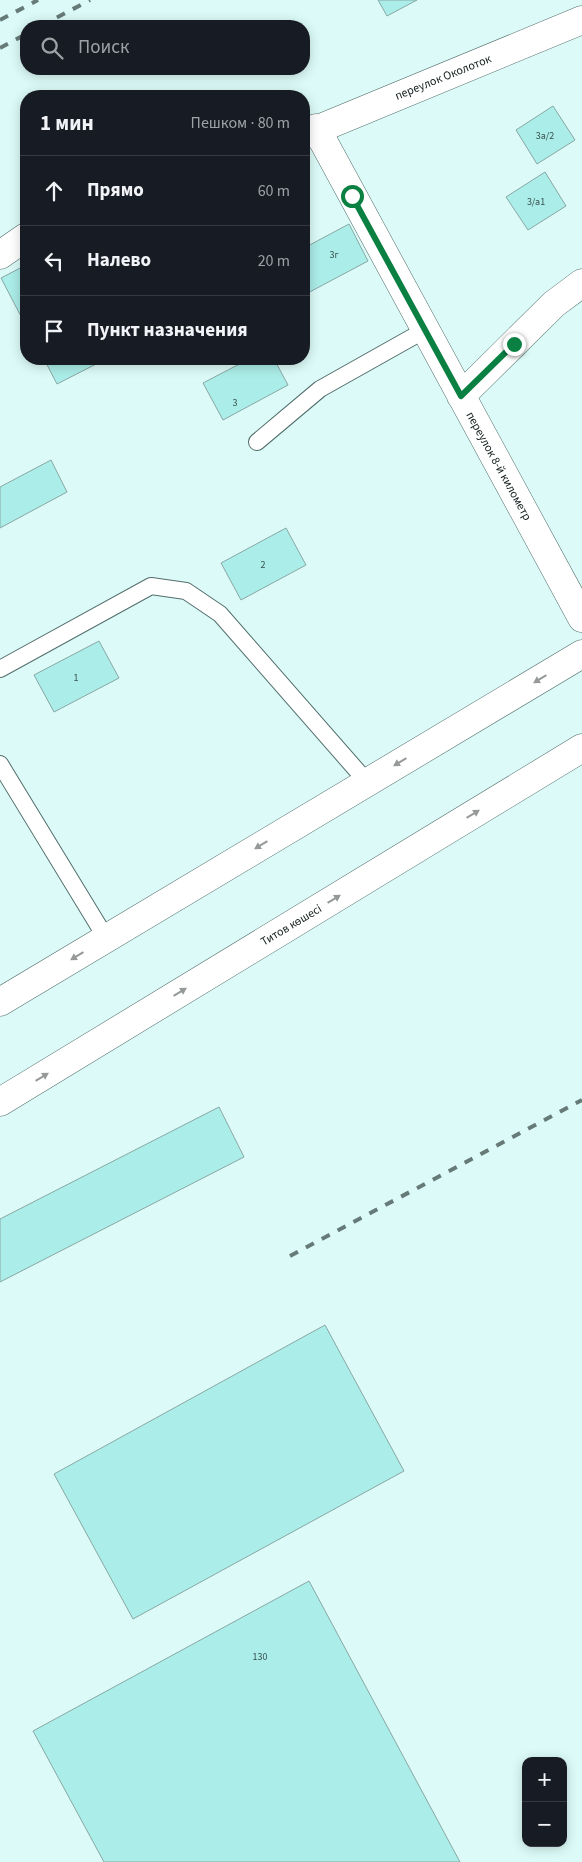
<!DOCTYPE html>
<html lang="ru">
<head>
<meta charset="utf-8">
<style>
  :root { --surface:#171b24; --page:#242831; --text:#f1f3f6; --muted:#9ea1a6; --line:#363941 }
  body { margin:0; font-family:"Source Sans 3",sans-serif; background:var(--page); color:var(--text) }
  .controls { position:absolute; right:15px; bottom:15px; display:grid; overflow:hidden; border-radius:10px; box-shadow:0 2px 12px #0003 }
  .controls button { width:45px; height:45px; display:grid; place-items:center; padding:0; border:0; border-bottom:1px solid var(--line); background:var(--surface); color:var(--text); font:25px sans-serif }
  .stop { position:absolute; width:15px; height:15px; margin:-11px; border:4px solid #0b8043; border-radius:50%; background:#fff }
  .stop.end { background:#0b8043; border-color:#fff; box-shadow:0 1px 5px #0008 }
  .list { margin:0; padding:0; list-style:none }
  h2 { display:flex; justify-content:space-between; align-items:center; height:65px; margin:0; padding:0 20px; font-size:21px }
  h2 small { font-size:16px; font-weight:400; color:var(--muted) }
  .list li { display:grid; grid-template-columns:32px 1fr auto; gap:15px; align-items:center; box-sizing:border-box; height:70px; padding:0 20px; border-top:1px solid var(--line) }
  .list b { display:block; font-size:19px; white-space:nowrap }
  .list em { font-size:16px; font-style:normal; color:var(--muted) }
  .icon { flex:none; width:28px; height:28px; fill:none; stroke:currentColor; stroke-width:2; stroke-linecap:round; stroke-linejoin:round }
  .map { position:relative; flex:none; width:582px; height:1862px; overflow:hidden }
  .search { position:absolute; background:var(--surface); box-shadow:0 2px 12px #0003; left:20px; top:20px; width:290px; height:55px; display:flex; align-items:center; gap:12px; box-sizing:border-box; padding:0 18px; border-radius:20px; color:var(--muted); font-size:19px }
  .panel { position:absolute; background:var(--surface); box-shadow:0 2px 12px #0003; left:20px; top:90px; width:290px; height:275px; border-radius:20px }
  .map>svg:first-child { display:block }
  .building { fill:#abede8; stroke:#89a7a4 }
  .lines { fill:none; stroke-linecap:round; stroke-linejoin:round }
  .lane-casing { stroke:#526e6c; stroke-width:18 }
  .street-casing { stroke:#526e6c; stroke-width:29 }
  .highway-casing { stroke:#526e6c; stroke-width:29 }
  .lane { stroke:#fff; stroke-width:16 }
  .street { stroke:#fff; stroke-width:28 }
  .highway { stroke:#fff; stroke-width:28 }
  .rail { stroke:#667a78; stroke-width:4; stroke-dasharray:9 9; stroke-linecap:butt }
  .oneway { fill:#959a99 }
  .route { stroke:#0b8043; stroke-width:6 }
  .labels { text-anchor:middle; stroke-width:5; stroke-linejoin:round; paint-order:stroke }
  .number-label { font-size:10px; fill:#395250 }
  .street-label { font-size:12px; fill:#131e1d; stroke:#fff }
</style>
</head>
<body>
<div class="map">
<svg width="582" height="1862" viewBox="0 0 582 1862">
  <rect width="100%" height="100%" fill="#dcfbf8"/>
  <path class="building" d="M378,0H417L387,16Z
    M553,106L575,140L537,164L516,130Z
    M545,172L566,206L528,230L506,197Z
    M349,224L368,261L304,295V248Z
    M26,265V326L1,278Z
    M44,359H106L57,384Z
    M249,359H274L288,385L223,420L203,383Z
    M51,460L67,492L0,528V487Z
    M286,528L306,565L241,600L221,563Z
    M99,641L119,678L54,712L34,675Z
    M219,1107L244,1157L0,1282V1219Z
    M325,1325L404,1471L133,1619L54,1474Z
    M309,1581L460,1862H104L33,1731Z"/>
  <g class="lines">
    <g class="lane-casing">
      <path id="lane" d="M257,442L320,389L425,330
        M0,669L151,586L186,591L220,614L367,782
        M0,764L106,938"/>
    </g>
    <g class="street-casing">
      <path id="street" d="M316,128L582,618
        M304,135L582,20
        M0,255L26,237
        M461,396L554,304L582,283"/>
    </g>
    <g class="highway-casing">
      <path id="highway" d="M0,1002L582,654
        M0,1102L582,748"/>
    </g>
    <use href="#lane" class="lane"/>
    <use href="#street" class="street"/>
    <use href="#highway" class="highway"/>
    <path class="rail" d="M0,20L38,0
      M41,26L90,0
      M0,48L26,34
      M290,1256L582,1100"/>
  </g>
  <defs><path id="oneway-solid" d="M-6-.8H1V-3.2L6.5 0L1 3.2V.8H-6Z" transform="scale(1.25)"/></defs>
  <g class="oneway">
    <use href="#oneway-solid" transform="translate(540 679) rotate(149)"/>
    <use href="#oneway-solid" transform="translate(400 762) rotate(149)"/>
    <use href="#oneway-solid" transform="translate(473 814) rotate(-31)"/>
    <use href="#oneway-solid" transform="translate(261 845) rotate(149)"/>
    <use href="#oneway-solid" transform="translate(334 899) rotate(-31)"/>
    <use href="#oneway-solid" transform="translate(77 956) rotate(149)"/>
    <use href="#oneway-solid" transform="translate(180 992) rotate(-31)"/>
    <use href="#oneway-solid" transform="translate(42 1077) rotate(-31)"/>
  </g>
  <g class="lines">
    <path class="route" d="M352,196L461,396L514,344"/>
  </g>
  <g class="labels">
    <g class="number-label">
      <text x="545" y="139">3а/2</text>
      <text x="536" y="205">3/а1</text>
      <text x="334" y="258">3г</text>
      <text x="235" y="406">3</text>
      <text x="263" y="568">2</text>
      <text x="76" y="681">1</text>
      <text x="260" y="1660">130</text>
    </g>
    <g class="street-label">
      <text transform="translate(443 77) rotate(-22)" y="4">переулок Околоток</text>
      <text transform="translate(499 466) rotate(61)" y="4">переулок 8-й километр</text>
      <text transform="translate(291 925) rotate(-31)" y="4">Титов көшесі</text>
    </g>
  </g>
</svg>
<div class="controls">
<button>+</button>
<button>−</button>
</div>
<div class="stop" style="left:352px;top:196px"></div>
<div class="stop end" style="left:514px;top:344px"></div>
<div class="search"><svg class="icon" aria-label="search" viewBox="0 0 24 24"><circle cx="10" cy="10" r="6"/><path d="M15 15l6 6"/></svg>Поиск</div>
<section class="panel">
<h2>1 мин<small>Пешком · 80 m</small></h2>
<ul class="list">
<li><svg class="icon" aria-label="ahead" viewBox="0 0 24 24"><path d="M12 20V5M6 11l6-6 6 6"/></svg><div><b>Прямо</b></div><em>60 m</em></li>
<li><svg class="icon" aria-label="left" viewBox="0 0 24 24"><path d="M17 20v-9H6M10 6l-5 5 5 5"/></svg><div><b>Налево</b></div><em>20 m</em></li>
<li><svg class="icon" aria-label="arrive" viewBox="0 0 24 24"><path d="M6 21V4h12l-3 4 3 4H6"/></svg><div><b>Пункт назначения</b></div></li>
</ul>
</section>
</div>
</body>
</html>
